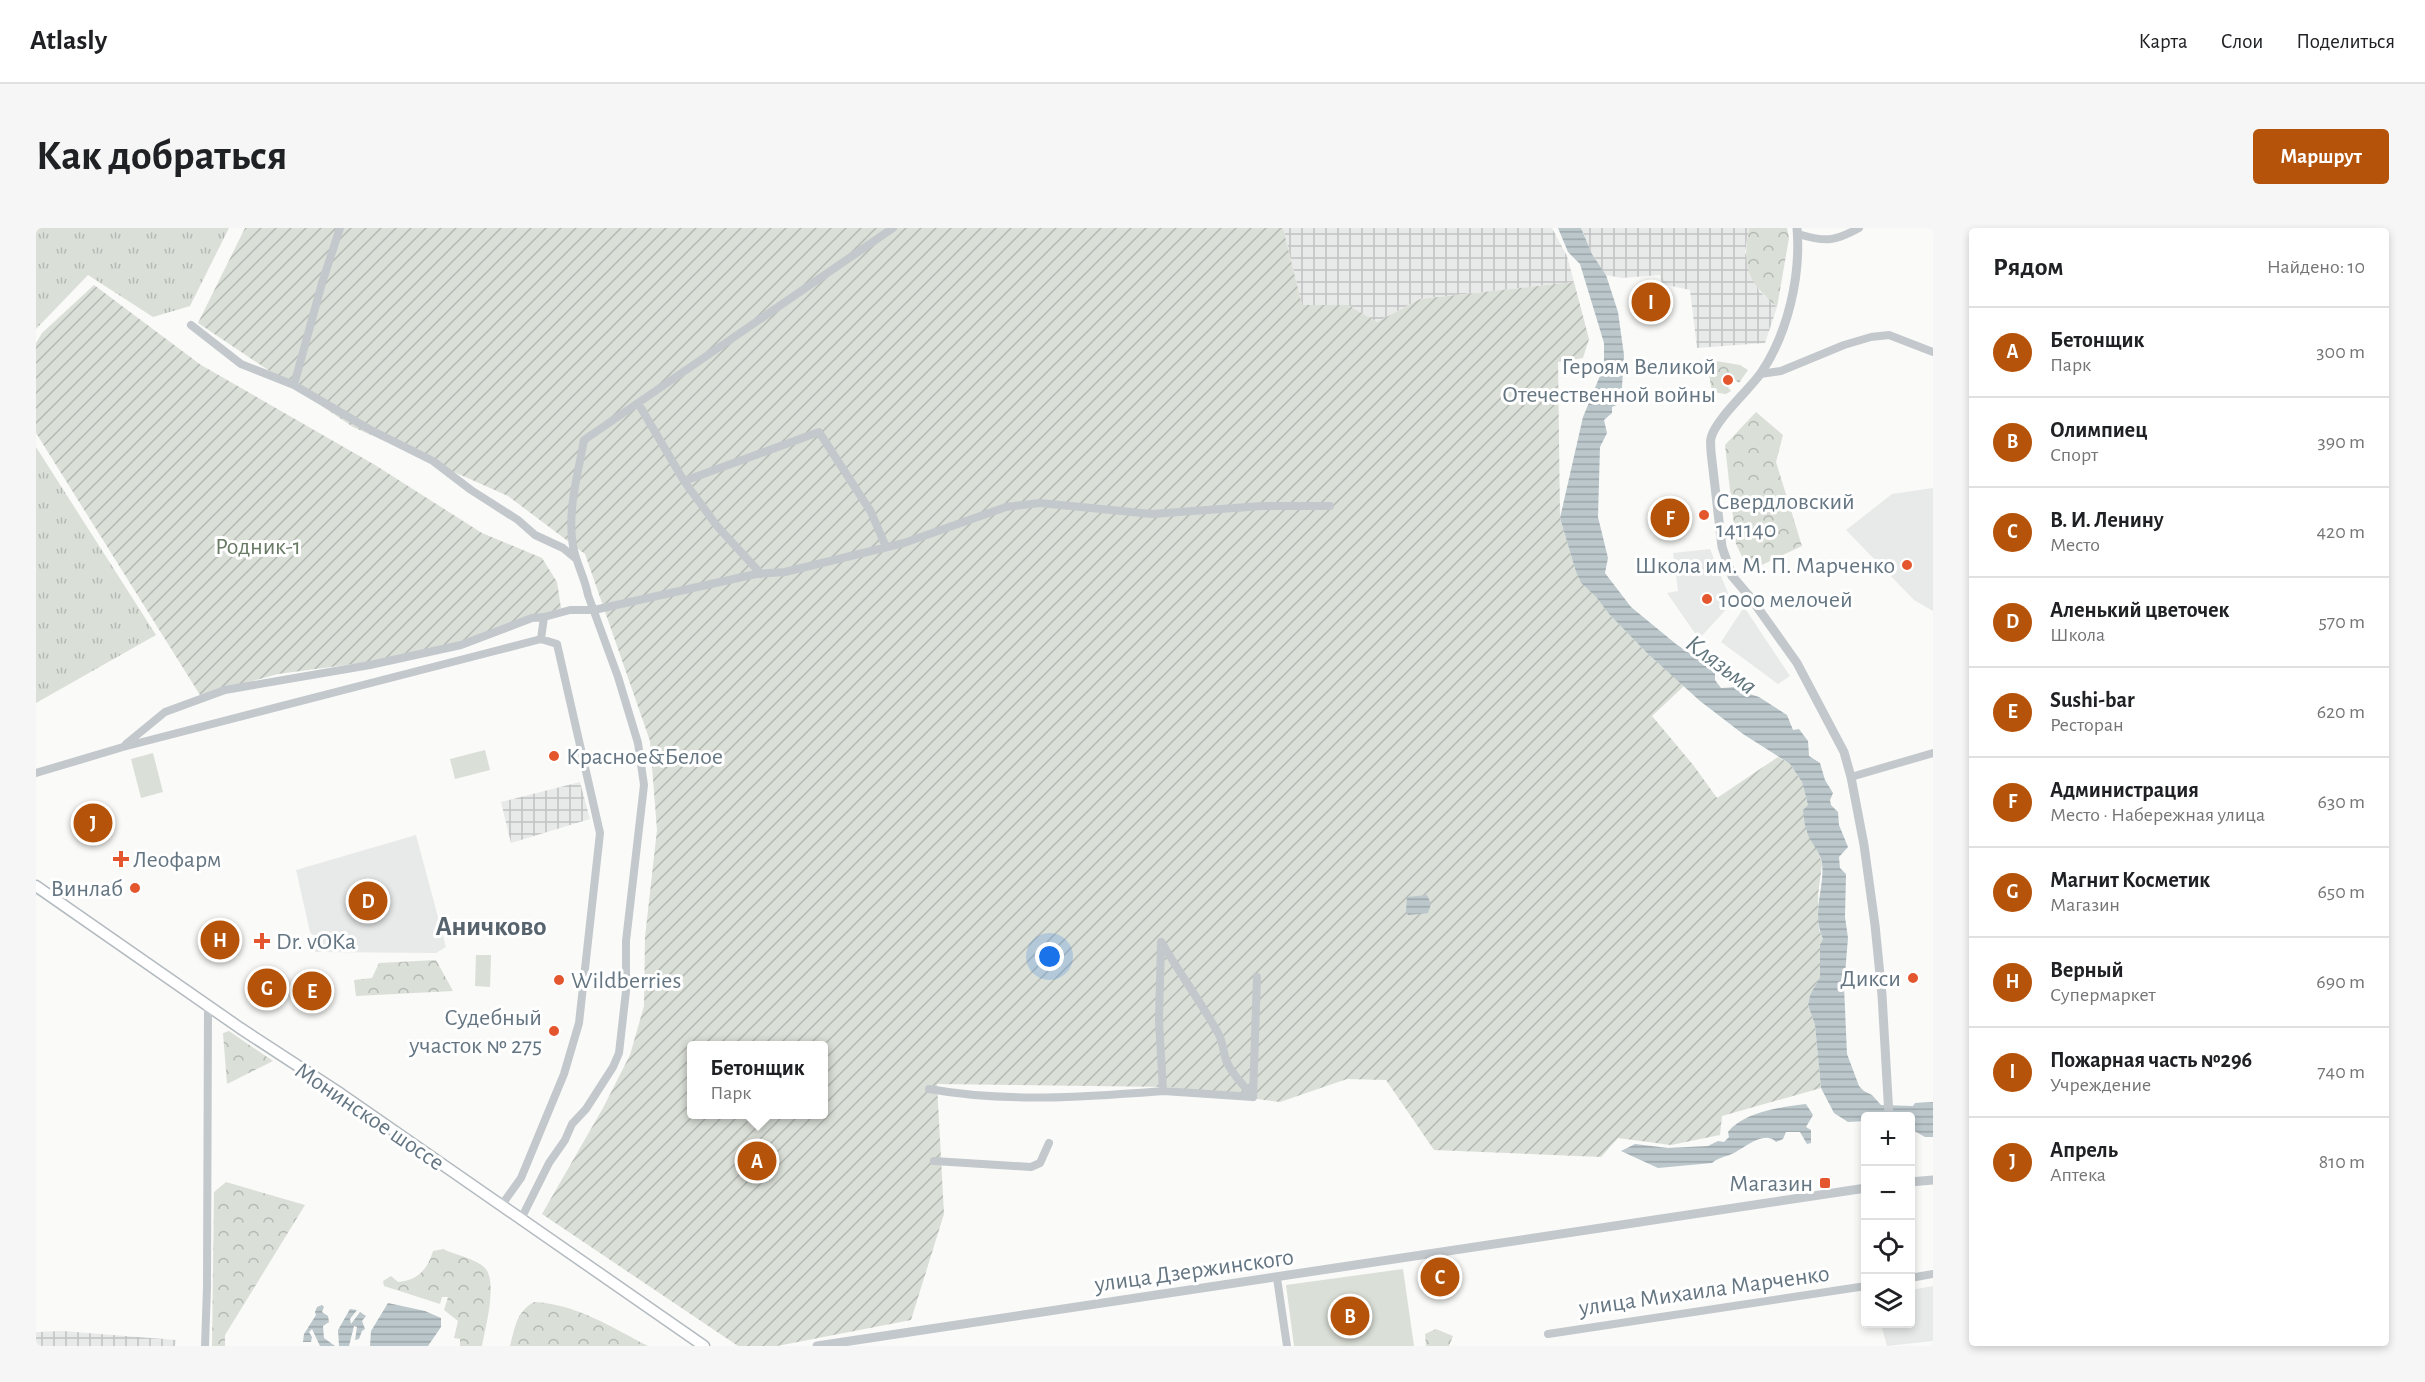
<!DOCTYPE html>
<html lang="ru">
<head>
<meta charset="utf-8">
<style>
  :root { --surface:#fff; --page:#f6f6f6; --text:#202124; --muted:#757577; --line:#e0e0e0; --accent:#b45309 }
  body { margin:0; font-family:"Alegreya Sans",sans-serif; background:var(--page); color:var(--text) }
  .controls { position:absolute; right:18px; bottom:18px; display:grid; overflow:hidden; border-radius:6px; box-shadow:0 3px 9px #0003 }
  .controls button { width:54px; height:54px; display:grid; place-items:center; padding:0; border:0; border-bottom:2px solid var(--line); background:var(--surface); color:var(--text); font:30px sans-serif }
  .you { position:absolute; left:1014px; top:729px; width:21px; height:21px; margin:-15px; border:4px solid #fff; border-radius:50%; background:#1a73e8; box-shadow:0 0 0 9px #1a73e833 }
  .badge { display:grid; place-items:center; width:39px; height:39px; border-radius:50%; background:var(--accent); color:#fff; font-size:20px; font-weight:700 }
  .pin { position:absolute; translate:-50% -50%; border:3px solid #fff; box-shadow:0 2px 6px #0006 }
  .popup { position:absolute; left:651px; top:813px; width:141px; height:78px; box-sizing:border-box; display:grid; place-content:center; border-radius:6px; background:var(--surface); filter:drop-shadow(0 2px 4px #0005); font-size:20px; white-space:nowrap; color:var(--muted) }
  .popup b { font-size:22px; color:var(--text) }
  .popup::after { content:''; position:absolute; left:50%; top:100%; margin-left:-12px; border:12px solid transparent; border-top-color:var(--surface) }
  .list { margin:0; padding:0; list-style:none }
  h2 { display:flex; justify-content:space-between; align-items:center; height:78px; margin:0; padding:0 24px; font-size:26px }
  h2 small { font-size:20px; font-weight:400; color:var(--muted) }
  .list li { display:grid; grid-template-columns:39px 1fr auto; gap:18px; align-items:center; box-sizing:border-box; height:90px; padding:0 24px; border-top:2px solid var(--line) }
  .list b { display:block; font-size:22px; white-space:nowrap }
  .list p { margin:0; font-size:20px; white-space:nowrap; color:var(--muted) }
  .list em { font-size:20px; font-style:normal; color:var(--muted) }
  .icon { flex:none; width:33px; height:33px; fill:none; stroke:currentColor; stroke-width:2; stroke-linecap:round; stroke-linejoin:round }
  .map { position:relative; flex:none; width:1897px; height:1118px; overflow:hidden; border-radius:6px }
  header { display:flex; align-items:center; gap:36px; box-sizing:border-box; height:84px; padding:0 30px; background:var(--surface); border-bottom:2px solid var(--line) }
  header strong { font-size:28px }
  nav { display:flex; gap:33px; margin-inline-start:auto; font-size:21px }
  .intro { display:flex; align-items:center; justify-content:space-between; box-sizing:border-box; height:144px; padding:0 36px }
  h1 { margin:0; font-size:42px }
  .button { padding:15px 27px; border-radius:6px; background:var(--accent); color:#fff; font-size:21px; font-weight:700 }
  main { display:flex; gap:36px; padding:0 36px }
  aside { flex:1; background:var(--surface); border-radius:6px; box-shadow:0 3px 9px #0003 }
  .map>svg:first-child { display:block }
  .built { fill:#e8e9e9 }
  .industrial { fill:url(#industrial-grid) }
  .grass { fill:url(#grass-tufts) }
  .forest { fill:url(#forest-crowns) }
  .garden { fill:url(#garden-furrows); fill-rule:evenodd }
  .pitch { fill:#dadfd7 }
  .water { fill:url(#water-rules) }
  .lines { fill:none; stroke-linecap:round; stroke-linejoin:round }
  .secondary-casing { stroke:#b3babf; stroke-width:13 }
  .minor { stroke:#c3c8cc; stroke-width:8 }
  .tertiary { stroke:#c3c8cc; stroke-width:9 }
  .secondary { stroke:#fff; stroke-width:10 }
  .poi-dot { fill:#e4572e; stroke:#fff; stroke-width:2 }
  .labels { text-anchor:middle; stroke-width:6; stroke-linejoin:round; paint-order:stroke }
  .poi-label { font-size:24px; fill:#657683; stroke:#fff; text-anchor:end }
  .park-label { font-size:24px; fill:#687a64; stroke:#fff }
  .street-label { font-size:24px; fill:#657683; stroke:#fff }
  .water-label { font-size:26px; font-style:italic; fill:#60757c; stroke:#fff }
  .quarter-label { font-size:27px; font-weight:bold; fill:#57646e; stroke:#fff }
</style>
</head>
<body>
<header>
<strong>Atlasly</strong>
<nav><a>Карта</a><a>Слои</a><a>Поделиться</a></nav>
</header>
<div class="intro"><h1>Как добраться</h1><a class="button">Маршрут</a></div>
<main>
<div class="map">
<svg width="1897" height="1118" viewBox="0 0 1897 1118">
  <defs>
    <pattern id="industrial-grid" width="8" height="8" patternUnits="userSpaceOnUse" patternTransform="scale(1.5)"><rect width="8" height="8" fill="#e8e9e9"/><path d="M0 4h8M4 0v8" fill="none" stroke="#c0c1c2"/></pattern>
    <pattern id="grass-tufts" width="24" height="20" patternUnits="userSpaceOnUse" patternTransform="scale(1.5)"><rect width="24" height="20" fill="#dadfd7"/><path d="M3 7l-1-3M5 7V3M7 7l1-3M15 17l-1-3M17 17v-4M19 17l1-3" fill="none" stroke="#b4b9b4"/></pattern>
    <pattern id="forest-crowns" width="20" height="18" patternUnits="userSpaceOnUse" patternTransform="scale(1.5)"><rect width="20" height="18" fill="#dadfd7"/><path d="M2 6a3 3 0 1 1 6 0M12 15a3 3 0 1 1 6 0" fill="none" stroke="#b4b9b4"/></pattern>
    <pattern id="garden-furrows" width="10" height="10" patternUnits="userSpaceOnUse" patternTransform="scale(1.5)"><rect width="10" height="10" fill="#dadfd7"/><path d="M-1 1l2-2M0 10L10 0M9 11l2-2" fill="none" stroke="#b4b9b4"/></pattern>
    <pattern id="water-rules" width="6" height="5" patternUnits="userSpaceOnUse" patternTransform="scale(1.5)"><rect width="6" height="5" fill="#bbc7cb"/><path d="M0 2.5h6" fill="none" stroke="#9ca6aa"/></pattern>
  </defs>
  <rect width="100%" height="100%" fill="#fafaf8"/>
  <path class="built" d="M1897,260V383L1878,372L1810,302L1856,266Z
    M1674,321L1696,375L1663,411L1631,365L1642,363L1637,325Z
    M1708,379L1754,448L1742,456L1685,414Z
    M380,607L410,719L400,725L279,724L278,708L274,704L260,642Z
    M1897,1058V1113L1851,1118L1845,1096H1874L1875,1062Z"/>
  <path class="industrial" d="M1247,0H1516L1531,28L1538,54L1384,71L1341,94L1312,77H1266Z
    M1545,0H1713L1709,24L1723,63L1741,79L1729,115L1661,120L1654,62L1626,56L1624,47L1586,50L1570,47L1556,26Z
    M544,554L554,591L475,615L465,574Z
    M27,1103L140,1112L139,1118H0V1104Z"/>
  <path class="grass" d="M0,0H193L154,78L117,89L52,47L0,101Z
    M0,219L120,407L0,475Z"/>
  <path class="forest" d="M1713,0H1751L1753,10L1741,79C1711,53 1706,39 1713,0Z
    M1680,133L1704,137L1712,142L1703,155L1694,148L1688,154L1695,163L1690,166L1676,164L1673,146Z
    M1720,184L1747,207L1740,234L1766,318L1713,343L1700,316L1689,217Z
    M400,732L417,763L320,768L318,752L336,750L343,735Z
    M193,803L237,833L191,856L187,805Z
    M190,954L269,977L189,1107V1118H176L178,964Z
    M407,1021C419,1027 439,1030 449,1040C462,1054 449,1101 446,1118H424V1111L418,1110L422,1093L408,1082L412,1069H406L404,1076L348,1058L347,1053L355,1048L362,1054C381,1053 392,1041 397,1023Z
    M498,1074C540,1076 575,1099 612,1118H474C479,1100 480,1084 498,1074Z
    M1400,1101L1417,1108L1413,1118H1390L1389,1106Z"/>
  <path class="garden" d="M209,0H1247L1266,77H1312L1341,94L1384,71L1538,54L1553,111L1547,130L1522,134L1524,290L1540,344L1545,355L1560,369L1573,386L1610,424L1648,458L1616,488L1658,538L1681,570L1742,529L1754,536L1766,554L1772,577L1770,603L1782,622L1786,636L1782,667L1783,702L1787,711L1784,749L1774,767L1772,777L1779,797L1785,860L1686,888L1684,907L1635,917L1582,910L1565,929L1398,922L1350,852L1311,851L1244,874L1133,859L901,856L908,986L875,1092L741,1118H702L506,986L567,880L594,827L608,778L609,709L621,602L614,513L549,326L472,268L317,199L162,95ZM655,818H787V886H655Z
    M58,57L165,137L339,237L446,305L506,330L521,354L525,380L407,424L242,446L164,467L0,205V115L6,105Z"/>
  <path class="pitch" d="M449,522L454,542L419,551L414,531Z
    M117,525L127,564L105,570L95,531Z
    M440,727H455L454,759L439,758Z
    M1367,1041L1378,1118H1258L1250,1057Z"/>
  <path class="water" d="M1522,0H1545L1556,26L1570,47L1582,84L1588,127L1585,175L1576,179V185L1568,192L1571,205L1564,219L1562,289L1572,330L1569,345L1595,379L1640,416L1669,436L1679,441V452L1685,460L1701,459L1705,463L1723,469L1751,487L1757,502L1763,501L1772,513L1773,528L1784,535L1789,552L1797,565L1794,572L1795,577L1802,584L1803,597L1812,619L1803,629L1804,640L1810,646L1809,689L1812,710L1808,758L1811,826L1823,858L1828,863L1836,867L1845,877L1877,878L1879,875L1897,874V909H1889L1875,901L1874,888H1830L1829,893L1812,894L1798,885L1785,860L1779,797L1772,777L1774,767L1784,749V717L1787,711C1775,685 1789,660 1786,635C1784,622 1773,614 1770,601C1768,595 1768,588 1767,582L1772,577L1766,554L1754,536L1707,506L1664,473L1610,424L1573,386L1560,369L1545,355L1540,344L1524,290L1547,189L1568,138V115L1544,36L1532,24Z
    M1391,667L1395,676L1392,685L1372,687L1370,684L1371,669Z
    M1770,876L1777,887L1770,899L1775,902V915L1771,916L1764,904H1750L1747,911L1740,914C1729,902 1709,919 1698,925C1690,929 1683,929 1676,935L1622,940L1585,923L1599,916L1632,920L1672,918L1682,913L1688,914L1693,909L1692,904C1708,884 1745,879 1770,876Z
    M352,1075L389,1083L405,1090V1099L392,1118H334L335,1103Z
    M286,1077L288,1079L286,1084L292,1088L293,1094L287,1098L288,1110L299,1118H284L276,1101L273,1104L276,1109L275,1114H267L268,1106L280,1087L279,1084L281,1079Z
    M314,1081L321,1082L314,1091L315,1096L324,1084L330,1088L326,1093L329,1101L326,1103L323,1111L319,1112L321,1099L318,1098L313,1118H303L302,1102Z"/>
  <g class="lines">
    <g class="secondary-casing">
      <path id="secondary" d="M0,658L204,800L305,866L668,1118"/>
    </g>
    <path class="minor" d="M304,0L286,55L258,157L333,201L397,233L435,262L482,292L499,307L527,320L539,330
      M1762,6C1789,14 1798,14 1823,0
      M155,97L205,136L258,157
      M1724,146L1745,143L1808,117L1835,109L1853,107L1897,124
      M602,175L648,253L681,298L725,346
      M648,253L783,204L835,284L850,319
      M505,411L508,389L534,382H558L720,346L749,344L868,315L970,279L1004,275L1116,286L1226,278H1294
      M90,516L129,484L189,462L334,437L425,417L496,390L508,389
      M0,545L87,519L455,424L505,411L521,416L564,605L543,795L528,846L485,950L465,978
      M1815,549L1897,525
      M1126,715C1144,746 1165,774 1182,805C1187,813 1187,823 1190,832C1195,846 1208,857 1217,869
      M893,861C972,875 1048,869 1127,863L1123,792L1125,714
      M1127,863L1217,869
      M1217,869L1221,749
      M898,933L995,939L1004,935L1013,915
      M485,991L513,935L529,912L536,896L550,881L577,839L583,825L590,763V713L608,557L602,515L582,449L552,367C549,350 540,335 537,318C531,283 542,246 548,212L857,0
      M1241,1050L1251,1118
      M1874,1050L1897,1046
      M1512,1106L1830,1058
      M169,1118L171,1059L172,778"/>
    <path class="tertiary" d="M1761,0C1765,48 1752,105 1725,145C1713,162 1679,192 1675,210C1674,214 1675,220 1675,224L1686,319L1696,348L1714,369L1761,435L1808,524L1815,549L1828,617L1839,697L1846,767L1853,888
      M1874,954L1897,952
      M781,1118L1830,960"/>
    <use href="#secondary" class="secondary"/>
  </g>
  <g class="poi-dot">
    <circle cx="1692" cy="152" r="6"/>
    <circle cx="1668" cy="287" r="6"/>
    <circle cx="1871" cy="337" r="6"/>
    <circle cx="1671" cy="371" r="6"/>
    <circle cx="518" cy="528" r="6"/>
    <path d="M82 622h6v6h6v6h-6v6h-6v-6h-6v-6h6z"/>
    <circle cx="99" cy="660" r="6"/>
    <path d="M223 704h6v6h6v6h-6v6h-6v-6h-6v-6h6z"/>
    <circle cx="1877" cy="750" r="6"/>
    <circle cx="523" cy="752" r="6"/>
    <circle cx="518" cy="803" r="6"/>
    <rect x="1783" y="949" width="12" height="12" rx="3"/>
  </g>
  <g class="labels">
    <g class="poi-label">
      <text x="1680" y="146">Героям Великой<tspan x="1680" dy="28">Отечественной войны</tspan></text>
      <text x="1680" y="281" text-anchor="start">Свердловский<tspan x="1680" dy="28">141140</tspan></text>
      <text x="1859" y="345">Школа им. М. П. Марченко</text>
      <text x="1683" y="379" text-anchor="start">1000 мелочей</text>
      <text x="530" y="536" text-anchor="start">Красное&amp;Белое</text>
      <text x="97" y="639" text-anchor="start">Леофарм</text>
      <text x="87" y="668">Винлаб</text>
      <text x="240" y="721" text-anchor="start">Dr. vOKa</text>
      <text x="1865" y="758">Дикси</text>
      <text x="535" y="760" text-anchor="start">Wildberries</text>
      <text x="506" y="797">Судебный<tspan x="506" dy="28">участок № 275</tspan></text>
      <text x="1777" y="963">Магазин</text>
    </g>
    <g class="park-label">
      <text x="222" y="326">Родник-1</text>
    </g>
    <g class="street-label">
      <text transform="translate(334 888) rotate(34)" y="8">Монинское шоссе</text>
      <text transform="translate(1158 1042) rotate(-8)" y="8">улица Дзержинского</text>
      <text transform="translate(1668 1062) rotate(-8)" y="8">улица Михаила Марченко</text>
    </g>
    <g class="water-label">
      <text transform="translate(1686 436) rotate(37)" y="9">Клязьма</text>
    </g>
    <g class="quarter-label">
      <text x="455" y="707">Аничково</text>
    </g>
  </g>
</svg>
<div class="controls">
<button>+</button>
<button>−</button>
<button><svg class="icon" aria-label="locate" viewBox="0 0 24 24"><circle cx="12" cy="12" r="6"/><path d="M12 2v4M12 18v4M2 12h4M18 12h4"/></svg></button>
<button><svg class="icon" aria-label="layers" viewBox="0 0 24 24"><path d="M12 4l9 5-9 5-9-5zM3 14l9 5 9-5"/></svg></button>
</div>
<div class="you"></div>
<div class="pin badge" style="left:721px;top:933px">A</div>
<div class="popup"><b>Бетонщик</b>Парк</div>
<div class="pin badge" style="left:1314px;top:1088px">B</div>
<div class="pin badge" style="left:1404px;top:1049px">C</div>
<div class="pin badge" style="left:332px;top:673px">D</div>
<div class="pin badge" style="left:276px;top:763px">E</div>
<div class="pin badge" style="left:1634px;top:290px">F</div>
<div class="pin badge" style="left:231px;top:760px">G</div>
<div class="pin badge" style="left:184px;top:712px">H</div>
<div class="pin badge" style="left:1615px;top:74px">I</div>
<div class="pin badge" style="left:57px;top:595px">J</div>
</div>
<aside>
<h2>Рядом<small>Найдено: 10</small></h2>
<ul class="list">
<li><span class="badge">A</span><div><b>Бетонщик</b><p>Парк</p></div><em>300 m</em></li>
<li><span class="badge">B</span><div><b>Олимпиец</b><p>Спорт</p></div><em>390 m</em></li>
<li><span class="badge">C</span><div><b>В. И. Ленину</b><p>Место</p></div><em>420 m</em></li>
<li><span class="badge">D</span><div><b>Аленький цветочек</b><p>Школа</p></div><em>570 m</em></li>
<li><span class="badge">E</span><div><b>Sushi-bar</b><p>Ресторан</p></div><em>620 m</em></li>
<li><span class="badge">F</span><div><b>Администрация</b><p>Место · Набережная улица</p></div><em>630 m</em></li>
<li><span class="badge">G</span><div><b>Магнит Косметик</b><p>Магазин</p></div><em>650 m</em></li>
<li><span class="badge">H</span><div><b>Верный</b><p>Супермаркет</p></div><em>690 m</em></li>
<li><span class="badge">I</span><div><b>Пожарная часть №296</b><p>Учреждение</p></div><em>740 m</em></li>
<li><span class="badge">J</span><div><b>Апрель</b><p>Аптека</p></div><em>810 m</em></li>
</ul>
</aside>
</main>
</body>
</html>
